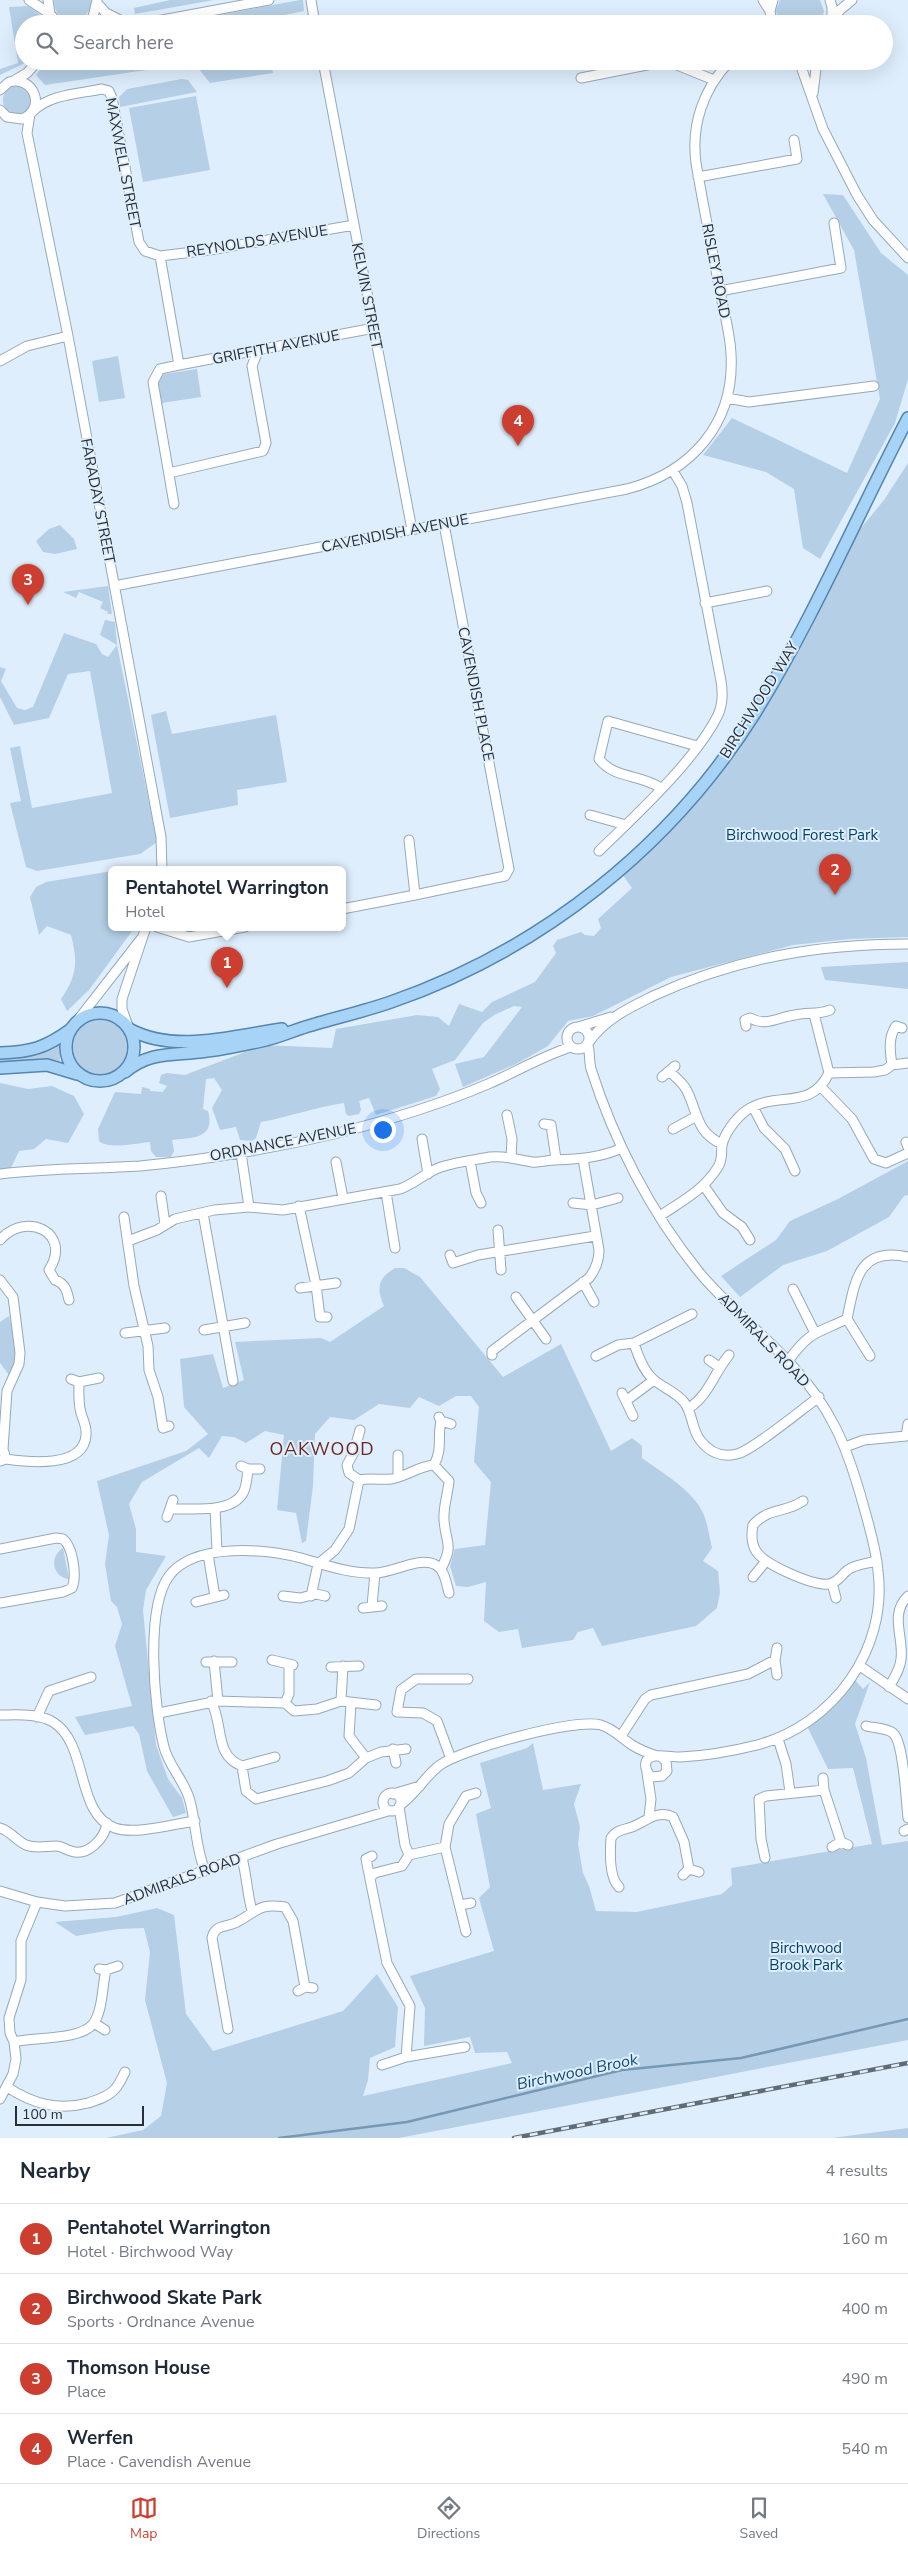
<!DOCTYPE html>
<html lang="en">
<head>
<meta charset="utf-8">
<style>
  :root { --surface:#fff; --page:#f6f6f7; --text:#1f2937; --muted:#747a83; --line:#e0e1e3; --accent:#cc3f30 }
  body { margin:0; font-family:"Nunito Sans",sans-serif; background:var(--page); color:var(--text) }
  .scale { position:absolute; left:15px; bottom:12px; width:129px; box-sizing:border-box; padding-left:5px; border:2px solid #282f36; border-top:0; font-size:14px; line-height:18px; white-space:nowrap; color:#282f36; -webkit-text-stroke:4px #deeefd; paint-order:stroke }
  .you { position:absolute; left:382px; top:1129px; width:18px; height:18px; margin:-12px; border:4px solid #fff; border-radius:50%; background:#1a73e8; box-shadow:0 0 0 8px #1a73e833 }
  .badge { display:grid; place-items:center; width:32px; height:32px; border-radius:50%; background:var(--accent); color:#fff; font-size:16px; font-weight:700 }
  .pin { position:absolute; translate:-50% -41px; filter:drop-shadow(0 1px 2px #0008) }
  .pin::after { content:''; position:absolute; top:26px; width:18px; height:15px; background:inherit; clip-path:polygon(0 0,100% 0,50% 100%) }
  .popup { position:absolute; left:108px; top:866px; width:238px; height:65px; box-sizing:border-box; display:grid; place-content:center; border-radius:8px; background:var(--surface); filter:drop-shadow(0 1px 4px #0005); font-size:16px; white-space:nowrap; color:var(--muted) }
  .popup b { font-size:19px; color:var(--text) }
  .popup::after { content:''; position:absolute; left:50%; top:100%; margin-left:-10px; border:10px solid transparent; border-top-color:var(--surface) }
  .list { margin:0; padding:0; list-style:none }
  h2 { display:flex; justify-content:space-between; align-items:center; height:65px; margin:0; padding:0 20px; font-size:21px }
  h2 small { font-size:16px; font-weight:400; color:var(--muted) }
  .list li { display:grid; grid-template-columns:32px 1fr auto; gap:15px; align-items:center; box-sizing:border-box; height:70px; padding:0 20px; border-top:1px solid var(--line) }
  .list b { display:block; font-size:19px; white-space:nowrap }
  .list p { margin:0; font-size:16px; white-space:nowrap; color:var(--muted) }
  .list em { font-size:16px; font-style:normal; color:var(--muted) }
  .icon { flex:none; width:28px; height:28px; fill:none; stroke:currentColor; stroke-width:2; stroke-linecap:round; stroke-linejoin:round }
  .map { position:relative; flex:none; width:908px; height:2138px; overflow:hidden }
  .search { position:absolute; background:var(--surface); box-shadow:0 5px 20px #0002; left:15px; right:15px; top:15px; height:55px; display:flex; align-items:center; gap:12px; box-sizing:border-box; padding:0 18px; border-radius:28px; color:var(--muted); font-size:19px }
  .sheet { height:345px; background:var(--surface) }
  nav { display:flex; justify-content:space-around; align-items:center; box-sizing:border-box; height:70px; border-top:1px solid var(--line); background:var(--surface); font-size:14px; color:var(--muted) }
  nav a { display:grid; justify-items:center; gap:2px }
  nav .on { color:var(--accent) }
  .map>svg:first-child { display:block }
  .green { fill:#b5cfe6 }
  .lines { fill:none; stroke-linecap:round; stroke-linejoin:round }
  .stream { stroke:#7798b5; stroke-width:2.5 }
  .minor-casing { stroke:#95a9b9; stroke-width:11 }
  .major-casing { stroke:#5486af; stroke-width:14 }
  .minor { stroke:#fff; stroke-width:9 }
  .major { stroke:#a7d3f6; stroke-width:11 }
  .rail-casing { stroke:#616b74; stroke-width:4.5 }
  .rail { stroke:#deeefd; stroke-width:2.5; stroke-dasharray:8; stroke-linecap:butt }
  .labels { text-anchor:middle; stroke-width:4; stroke-linejoin:round; paint-order:stroke }
  .street-label { font-size:15px; fill:#282f36; stroke:#deeefd }
  .park-label { font-size:15px; fill:#044167; stroke:#deeefd }
  .water-label { font-size:16px; font-style:italic; fill:#124a71; stroke:#deeefd }
  .quarter-label { font-size:18px; letter-spacing:1px; fill:#6b271e; stroke:#deeefd }
</style>
</head>
<body>
<div class="map">
<svg width="908" height="2138" viewBox="0 0 908 2138">
  <rect width="100%" height="100%" fill="#deeefd"/>
  <path class="green" d="M54,0H91L90,9L84,17L71,21C60,19 54,12 54,0Z
    M170,0H214L135,14L134,8Z
    M300,0H303L304,11L266,19V24H171Z
    M780,0H820L824,11L821,24H778L776,10Z
    M28,6L39,14L46,24H24V61H29L0,75V69L18,63L9,7Z
    M46,61H271L273,73L210,83L194,63L45,85L36,75Z
    M182,79L188,80L197,92L120,107L119,97L127,89Z
    M3 100a14 14 0 1 1 28 0a14 14 0 1 1-28 0Z
    M196,96L210,170L143,182L129,108Z
    M823,194L843,195L881,253L908,275V379L895,423L820,559L803,548L794,489L766,472L703,455L732,418L847,473L880,399L854,250Z
    M118,356L125,398L99,402L92,361Z
    M197,369L201,397L162,403L157,375Z
    M908,463V937L850,939L793,945L671,977L593,1016L568,1021L548,1046L516,1064L463,1087L455,1064L484,1057L522,1007L514,1006L494,1015L483,1023L455,1060L432,1069L440,1089L436,1096L376,1115L369,1098L359,1101L361,1110L359,1114L349,1116L346,1114L344,1103C316,1107 289,1117 261,1122L256,1138L252,1141L240,1140L236,1127L220,1130L212,1108L222,1090L214,1078L206,1079L203,1109L208,1111C216,1139 192,1138 172,1140L174,1151L171,1157H156L151,1151L150,1142C137,1143 109,1150 99,1141L98,1129L115,1092L141,1094L142,1087L150,1089V1091L163,1092L167,1086L159,1083L161,1075L167,1073L185,1075L263,1045L332,1048L336,1029L417,1015L438,1017L449,1026L459,1004L482,1012L492,1002L535,982L556,953L553,946L557,940L581,932L585,935L594,936L601,928L598,919L632,888L622,874L720,769L848,544L884,500Z
    M60,525L74,539L77,549L55,554L43,552L36,541L49,529Z
    M108,586L112,614H107L108,612L100,608L103,602L79,592L76,598L63,592Z
    M105,620L115,622L117,645L157,842L140,854L37,871L26,867L10,803L21,801L10,748L20,746L32,808L112,793L90,671L68,674L49,718L14,725L0,697V667L6,669L1,681L17,708L25,710L33,707L64,633L96,644L102,654L108,657L117,645L100,635Z
    M166,711L172,734L276,715L287,782L237,790L238,805L170,818L151,715Z
    M112,871V927H135L89,990L67,1011L61,999C77,976 78,962 71,935L47,926L39,935L30,897L36,887L46,882Z
    M908,962V989L825,980L821,967Z
    M73 1047a27 27 0 1 1 54 0a27 27 0 1 1-54 0Z
    M59,1045L60,1061L44,1059L0,1063V1058L32,1055Z
    M0,1083L28,1089L52,1086L74,1096L84,1114L68,1143L46,1139L34,1149L19,1151L11,1168L0,1170Z
    M908,1161V1195L904,1196L889,1217L827,1251L783,1265L740,1297L721,1276L776,1240L790,1221L838,1199Z
    M395,1268H404L420,1277L503,1377L561,1344L611,1451L632,1438L642,1446V1458C662,1473 692,1489 703,1513C708,1524 709,1536 712,1548L703,1561L718,1571L720,1592L717,1608L696,1626L602,1646L593,1628L578,1632L573,1640L522,1648L518,1629L499,1632L484,1621L486,1582L468,1587L456,1586L450,1566L455,1549L485,1545L491,1482L474,1462L479,1407L471,1396H456L439,1406L419,1397L410,1408L379,1404L354,1420L330,1417L315,1434L313,1486L306,1541L302,1543L296,1513L277,1510L284,1435L265,1431L246,1443L234,1437L222,1436L209,1458L199,1448L142,1482L129,1504L136,1529V1552L166,1556L146,1590L143,1610L156,1745L168,1779L182,1798L186,1813L173,1817L147,1771L139,1734L133,1726L85,1735L75,1717L132,1706L115,1646L122,1624L117,1607L111,1601L105,1564L109,1535L97,1481L186,1451L208,1434L184,1407L180,1359L213,1354L223,1388L244,1380L235,1342L321,1338L330,1342L384,1306C376,1288 378,1278 395,1268Z
    M9,1316C14,1339 21,1353 9,1375L0,1363V1322Z
    M63,1548L69,1579C52,1577 49,1557 63,1548Z
    M855,1680L863,1689L870,1682L855,1724L866,1758L882,1845L908,1841V2040L399,2138H106L143,2130L161,2116L167,2083L145,2000L150,1952L144,1928L118,1929L76,1936L55,1922L116,1917L157,1908L174,1915L186,2014L213,2051L343,2011L377,1974L398,2007L395,2047L370,2058L368,2080L363,2096L512,2063L507,2052L475,2053L470,2037L424,2046L425,2008L410,1976L494,1951L479,1898L490,1887L476,1814L491,1808L480,1763L527,1748L533,1743L543,1790L581,1784L574,1804L580,1827L578,1844L583,1873L589,1886L596,1911L637,1912L722,1894L732,1885L731,1868L872,1844L853,1768L828,1769L807,1726L838,1701Z
    M908,2128V2138H832Z"/>
  <g class="lines">
    <path class="stream" d="M279,2138L407,2122L622,2070L741,2058L908,2019"/>
    <g class="minor-casing">
      <path id="minor" d="M29,0L50,14
        M48,0L50,14L59,24
        M311,0L315,24
        M763,0L770,11
        M830,0L832,7V22
        M97,3L106,13L128,24
        M831,23L840,10L852,0
        M86,24L93,17L97,0
        M141,24L269,0
        M772,24L770,11L773,0
        M323,61L412,530
        M799,61L823,129L857,195L873,220L908,258
        M581,78L667,61L714,80
        M15,80L27,73L38,61
        M0,90L9,82C34,75 47,109 22,119L7,117L0,110
        M813,93L817,61
        M32,112C50,94 78,94 102,89L109,91L112,98L139,242L145,251L160,256L210,250L354,225
        M30,114L27,133L68,336L161,837L162,869
        M698,177L797,159L794,140
        M160,256L179,365L160,369L153,382L174,504
        M720,291L841,268L834,223
        M0,361L27,346L68,336
        M179,365L374,328
        M727,398L749,402L874,386
        M169,473L263,451L266,443L252,366L258,351
        M114,586L627,489C692,472 735,423 731,354C730,331 723,309 719,286C711,245 703,204 696,163C691,125 703,89 730,61
        M705,603L767,591
        M661,788C641,774 614,779 599,759L608,721L697,746
        M590,815L626,825
        M599,851C636,815 695,761 718,715C723,704 723,693 721,681L687,503L682,486L673,471
        M415,895L505,876L509,869L444,524
        M342,909L415,895L409,840
        M157,927L189,937L245,927
        M814,1014L829,1073
        M74,1025L141,939
        M128,1026L122,1009V999L146,927
        M746,1026L745,1020L750,1018C767,1027 778,1017 795,1015C808,1012 818,1015 830,1010
        M567 1038a11 11 0 1 1 22 0a11 11 0 1 1-22 0Z
        M578,1027L611,1017
        M589,1042C605,1019 629,1008 653,996C736,958 818,944 908,944
        M588,1045C590,1053 589,1061 591,1069C614,1141 651,1213 699,1272C726,1305 760,1331 789,1362C831,1407 847,1446 863,1504C869,1526 876,1548 878,1571C888,1650 833,1725 757,1745C733,1751 705,1756 680,1757C672,1757 663,1755 655,1756C642,1757 644,1771 652,1777L662,1776L667,1771L666,1761L660,1756
        M892,1065C890,1052 888,1037 896,1026L902,1028
        M669,1071C675,1077 682,1082 686,1089C698,1111 695,1132 722,1144
        M662,1077L675,1066
        M822,1088L852,1119L874,1159L886,1163L908,1153
        M753,1107L764,1128L785,1149L795,1171
        M507,1115L512,1139L511,1157
        M544,1124L551,1125L556,1159
        M673,1129L695,1117
        M422,1139L428,1174
        M906,1142L908,1147
        M241,1153L249,1207
        M470,1161L476,1193L481,1203
        M336,1162L343,1198
        M0,1174C46,1168 93,1169 140,1166C205,1160 270,1149 334,1134C386,1121 439,1105 488,1084C516,1072 542,1056 571,1047
        M704,1186L723,1213L742,1227L750,1240
        M386,1192L395,1248
        M161,1196L165,1224
        M573,1203L592,1205L618,1198
        M299,1206L316,1285L320,1317H327
        M203,1213L233,1381
        M660,1216C682,1201 704,1190 718,1167C723,1159 721,1153 722,1145C725,1132 737,1117 747,1110C778,1090 810,1112 829,1073L874,1072L885,1070L892,1065L908,1063
        M124,1217L134,1286L148,1346L149,1370L158,1397L163,1428L169,1426
        M498,1230L501,1270
        M0,1240C26,1210 73,1233 49,1270L55,1280C65,1283 67,1291 69,1300
        M128,1241L157,1230L175,1219L214,1210L249,1207L283,1210L400,1189C416,1183 426,1172 441,1167C456,1162 474,1160 490,1157C505,1155 517,1160 532,1162C539,1163 547,1160 555,1160C579,1159 600,1158 622,1148
        M450,1255L453,1263L478,1255L595,1236
        M0,1280L13,1297L20,1353L19,1364L7,1391L3,1449L6,1459
        M583,1282L594,1302
        M300,1288L336,1283
        M793,1289L814,1331
        M516,1297L546,1339
        M847,1319L870,1356
        M204,1330L245,1323
        M125,1333L165,1328
        M634,1343C638,1356 643,1370 653,1379C663,1388 676,1392 684,1402C693,1413 691,1428 700,1440C709,1452 722,1458 737,1454C753,1450 802,1409 819,1397
        M492,1355V1351L589,1278C596,1269 599,1261 599,1250L583,1159
        M596,1356L618,1345L634,1343L692,1314
        M709,1360L719,1367
        M788,1361C810,1331 815,1334 847,1319C855,1280 859,1246 908,1257
        M71,1379L79,1382L99,1378
        M622,1393L633,1416
        M627,1400L654,1380
        M689,1408C709,1395 714,1373 729,1355
        M439,1417L441,1421L451,1424
        M845,1447L864,1440L906,1436L908,1424
        M0,1461L6,1459C27,1462 84,1469 86,1435C87,1427 83,1420 81,1413C78,1403 79,1392 79,1382
        M434,1465C443,1448 437,1439 441,1421
        M241,1466L248,1469H260
        M398,1477V1455
        M359,1480C370,1478 380,1480 391,1479C406,1477 418,1466 434,1465L449,1481C448,1494 443,1507 444,1520C446,1546 454,1543 441,1569
        M803,1501C786,1513 769,1507 753,1525C751,1535 751,1543 756,1551C765,1565 813,1586 829,1584C840,1582 842,1572 851,1568C859,1564 868,1563 877,1561
        M215,1508L217,1551
        M171,1509C192,1508 231,1514 243,1493C247,1486 247,1476 248,1469
        M167,1517L173,1500
        M0,1549L56,1538L63,1539C73,1547 77,1576 72,1588L63,1592L0,1603
        M208,1554L215,1597
        M753,1577L766,1561
        M832,1583L836,1598
        M283,1596L300,1598L316,1594L325,1596
        M311,1596L318,1564L335,1550L349,1529L359,1480L349,1473L347,1465L354,1452L360,1430
        M196,1602L224,1595
        M372,1606L375,1573
        M363,1608L382,1606
        M777,1648L775,1660L777,1675
        M272,1660L293,1665
        M214,1661L218,1701
        M206,1662H232
        M860,1666L908,1699
        M331,1667L359,1666
        M889,1687C894,1678 900,1670 901,1659C904,1637 889,1614 908,1596
        M211,1701C224,1725 214,1756 242,1766L246,1791L256,1799L327,1781L349,1773L366,1758L381,1752L406,1749
        M341,1701L343,1666
        M285,1703L289,1694V1666
        M351,1703L349,1736L366,1758
        M159,1713L218,1701L285,1703L294,1711L317,1709L341,1701L376,1705
        M0,1715C16,1715 38,1713 53,1722C89,1744 75,1814 115,1828C135,1835 173,1824 195,1821
        M37,1717L49,1691L91,1677
        M866,1726C874,1728 887,1728 893,1733C904,1742 906,1802 908,1818
        M621,1736L645,1699L651,1695L748,1674L775,1660
        M778,1739L786,1764L790,1792
        M393,1749L396,1763
        M451,1759L437,1721L423,1713L397,1712L401,1690L416,1679H468
        M242,1766L275,1757
        M647,1773L651,1799L649,1817
        M823,1778L824,1790
        M383 1802a9 9 0 1 1 18 0a9 9 0 1 1-18 0Z
        M393,1794L420,1786
        M400,1805C416,1794 425,1776 440,1765C463,1749 574,1718 601,1725C614,1729 621,1738 632,1745C640,1750 648,1753 657,1756
        M0,1828C11,1831 15,1840 26,1845C37,1849 45,1846 56,1846C62,1846 66,1850 71,1851C88,1857 105,1838 107,1823
        M904,1831L908,1829
        M445,1847L449,1824L466,1796L476,1793
        M832,1847L841,1842L848,1845
        M409,1855L445,1847L466,1932
        M372,1856L366,1859L387,1963L410,2006L406,2057
        M242,1858C247,1877 247,1893 252,1911
        M765,1858L761,1839L759,1799L766,1796L824,1790L841,1842
        M205,1871C196,1849 196,1824 190,1801C185,1781 169,1767 164,1747C154,1708 145,1609 169,1576C194,1542 266,1549 301,1558C325,1565 350,1574 375,1573C393,1573 417,1557 434,1564C445,1569 446,1583 449,1593
        M683,1875L689,1869L699,1872
        M370,1877L375,1873L402,1866L409,1855L405,1845L399,1807
        M619,1887C609,1877 610,1851 611,1838C616,1830 623,1830 632,1827C645,1822 658,1809 673,1817L684,1842L689,1869
        M0,1891L37,1902L65,1906L115,1903L277,1844L388,1811
        M460,1905L471,1903
        M99,1969L106,1970L118,1966
        M298,1991L305,1987L313,1988
        M94,2023L105,2030
        M228,2029L212,1938C215,1924 226,1928 237,1922C257,1912 257,1903 285,1907L293,1921L305,1987
        M14,2042C34,2037 81,2040 93,2024C103,2011 102,1986 106,1970
        M382,2065L406,2057L465,2047
        M7,2087C33,2104 58,2111 88,2103C97,2100 108,2097 115,2089C119,2085 122,2078 125,2072
        M0,2099L13,2074L16,2059L14,2042L10,2033L9,2018L21,1980V1941L37,1902"/>
    </g>
    <g class="major-casing">
      <path id="major" d="M66 1047a34 34 0 1 1 68 0a34 34 0 1 1-68 0Z
        M129,1029C175,1054 233,1036 282,1029
        M0,1053C31,1052 45,1048 70,1030
        M0,1068L47,1065L77,1074
        M125,1072C151,1050 175,1056 207,1051C227,1049 246,1044 266,1040C282,1036 297,1029 312,1025C339,1017 365,1011 391,1002C541,950 671,847 755,713C813,619 857,516 908,418"/>
    </g>
    <use href="#minor" class="minor"/>
    <use href="#major" class="major"/>
    <g class="rail-casing">
      <path id="rail" d="M514,2138L908,2063"/>
    </g>
    <use href="#rail" class="rail"/>
  </g>
  <g class="labels">
    <g class="street-label">
      <text transform="translate(123 163) rotate(79)" y="5">MAXWELL STREET</text>
      <text transform="translate(257 241) rotate(-9)" y="5">REYNOLDS AVENUE</text>
      <text transform="translate(716 271) rotate(79)" y="5">RISLEY ROAD</text>
      <text transform="translate(367 296) rotate(79)" y="5">KELVIN STREET</text>
      <text transform="translate(276 347) rotate(-11)" y="5">GRIFFITH AVENUE</text>
      <text transform="translate(98 501) rotate(79)" y="5">FARADAY STREET</text>
      <text transform="translate(395 533) rotate(-11)" y="5">CAVENDISH AVENUE</text>
      <text transform="translate(476 694) rotate(79)" y="5">CAVENDISH PLACE</text>
      <text transform="translate(759 700) rotate(-58)" y="5">BIRCHWOOD WAY</text>
      <text transform="translate(283 1142) rotate(-11)" y="5">ORDNANCE AVENUE</text>
      <text transform="translate(764 1340) rotate(46)" y="5">ADMIRALS ROAD</text>
      <text transform="translate(182 1879) rotate(-20)" y="5">ADMIRALS ROAD</text>
    </g>
    <g class="park-label">
      <text x="802" y="840">Birchwood Forest Park</text>
      <text x="806" y="1953">Birchwood<tspan x="806" dy="17">Brook Park</tspan></text>
    </g>
    <g class="water-label">
      <text transform="translate(577 2071) rotate(-12)" y="6">Birchwood Brook</text>
    </g>
    <g class="quarter-label">
      <text x="322" y="1455">OAKWOOD</text>
    </g>
  </g>
</svg>
<div class="scale">100 m</div>
<div class="you"></div>
<div class="pin badge" style="left:227px;top:988px">1</div>
<div class="popup"><b>Pentahotel Warrington</b>Hotel</div>
<div class="pin badge" style="left:835px;top:895px">2</div>
<div class="pin badge" style="left:28px;top:605px">3</div>
<div class="pin badge" style="left:518px;top:446px">4</div>
<div class="search"><svg class="icon" aria-label="search" viewBox="0 0 24 24"><circle cx="10" cy="10" r="6"/><path d="M15 15l6 6"/></svg>Search here</div>
</div>
<section class="sheet">
<h2>Nearby<small>4 results</small></h2>
<ul class="list">
<li><span class="badge">1</span><div><b>Pentahotel Warrington</b><p>Hotel · Birchwood Way</p></div><em>160 m</em></li>
<li><span class="badge">2</span><div><b>Birchwood Skate Park</b><p>Sports · Ordnance Avenue</p></div><em>400 m</em></li>
<li><span class="badge">3</span><div><b>Thomson House</b><p>Place</p></div><em>490 m</em></li>
<li><span class="badge">4</span><div><b>Werfen</b><p>Place · Cavendish Avenue</p></div><em>540 m</em></li>
</ul>
</section>
<nav>
<a class="on"><svg class="icon" aria-label="map" viewBox="0 0 24 24"><path d="M3 6l6-2 6 2 6-2v14l-6 2-6-2-6 2zM9 4v14M15 6v14"/></svg>Map</a>
<a><svg class="icon" aria-label="directions" viewBox="0 0 24 24"><path d="M12 3l9 9-9 9-9-9zM9 14v-3h6M13 9l2 2-2 2"/></svg>Directions</a>
<a><svg class="icon" aria-label="saved" viewBox="0 0 24 24"><path d="M7 4h10v16l-5-4-5 4z"/></svg>Saved</a>
</nav>
</body>
</html>
